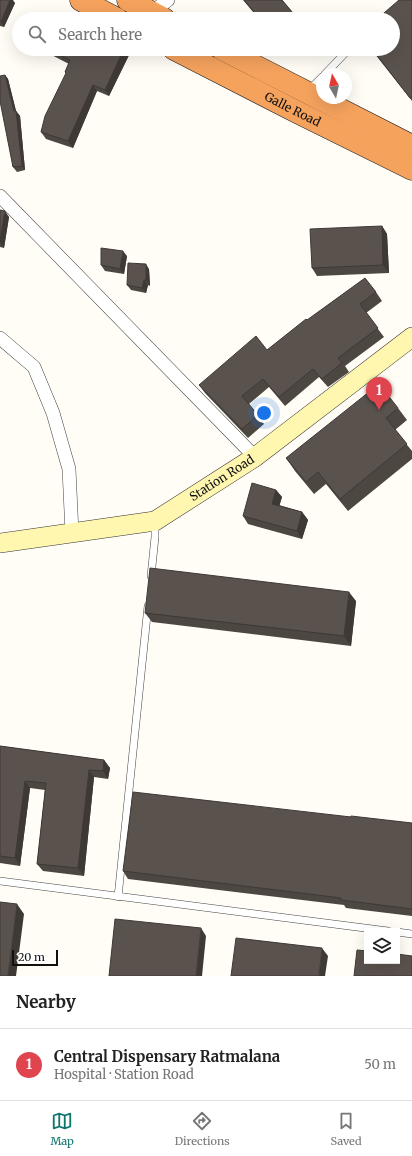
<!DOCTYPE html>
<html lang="en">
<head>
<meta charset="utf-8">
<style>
  :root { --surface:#fff; --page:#f2f2f2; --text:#222; --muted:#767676; --line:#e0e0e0; --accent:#0f766e }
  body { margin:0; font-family:Merriweather,serif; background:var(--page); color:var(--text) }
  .controls { position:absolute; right:12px; bottom:12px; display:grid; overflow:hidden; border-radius:0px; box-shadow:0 4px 16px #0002 }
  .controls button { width:36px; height:36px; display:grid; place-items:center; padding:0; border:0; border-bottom:1px solid var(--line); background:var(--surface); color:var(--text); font:20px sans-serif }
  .compass { position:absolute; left:316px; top:68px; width:36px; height:36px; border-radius:50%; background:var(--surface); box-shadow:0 4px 16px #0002; rotate:351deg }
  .scale { position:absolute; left:12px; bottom:10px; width:46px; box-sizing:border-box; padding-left:4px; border:2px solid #111; border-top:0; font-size:11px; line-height:14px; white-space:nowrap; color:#111; -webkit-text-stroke:3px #fff; paint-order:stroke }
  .you { position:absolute; left:264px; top:413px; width:14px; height:14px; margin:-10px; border:3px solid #fff; border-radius:50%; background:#1a73e8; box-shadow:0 0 0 6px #1a73e833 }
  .badge { display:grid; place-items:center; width:26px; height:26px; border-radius:50%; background:var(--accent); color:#fff; font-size:13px; font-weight:700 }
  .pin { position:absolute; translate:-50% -33px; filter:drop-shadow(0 1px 2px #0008) }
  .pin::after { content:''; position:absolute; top:21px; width:14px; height:12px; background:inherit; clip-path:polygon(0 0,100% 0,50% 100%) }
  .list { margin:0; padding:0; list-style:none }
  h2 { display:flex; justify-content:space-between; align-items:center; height:52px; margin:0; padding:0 16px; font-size:17px }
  h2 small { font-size:13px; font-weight:400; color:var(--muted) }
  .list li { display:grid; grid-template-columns:26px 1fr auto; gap:12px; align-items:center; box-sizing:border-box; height:72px; padding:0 16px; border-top:1px solid var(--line) }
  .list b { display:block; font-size:15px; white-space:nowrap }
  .list p { margin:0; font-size:13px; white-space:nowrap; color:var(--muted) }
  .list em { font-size:13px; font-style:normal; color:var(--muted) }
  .icon { flex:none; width:22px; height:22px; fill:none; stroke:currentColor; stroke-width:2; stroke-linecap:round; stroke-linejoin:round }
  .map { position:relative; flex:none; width:412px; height:976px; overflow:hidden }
  .search { position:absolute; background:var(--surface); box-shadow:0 4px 16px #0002; left:12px; right:12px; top:12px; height:44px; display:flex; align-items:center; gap:10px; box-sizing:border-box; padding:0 14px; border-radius:22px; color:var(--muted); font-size:15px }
  .sheet { height:124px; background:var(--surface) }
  nav { display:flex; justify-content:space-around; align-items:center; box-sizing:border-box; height:56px; border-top:1px solid var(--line); background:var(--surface); font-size:11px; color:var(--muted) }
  nav a { display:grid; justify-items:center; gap:2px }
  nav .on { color:var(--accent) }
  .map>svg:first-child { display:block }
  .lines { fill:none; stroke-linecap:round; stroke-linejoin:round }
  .lane-casing { stroke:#444; stroke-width:8 }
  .street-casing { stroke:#444; stroke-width:14 }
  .secondary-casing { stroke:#333; stroke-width:20 }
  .highway-casing { stroke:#222; stroke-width:23 }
  .lane { stroke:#fff; stroke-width:7 }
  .street { stroke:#fff; stroke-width:13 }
  .secondary { stroke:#fff6b0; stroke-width:19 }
  .highway { stroke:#f5a25d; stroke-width:22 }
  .wall { fill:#4d4742 }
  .shaded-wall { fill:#3f3936 }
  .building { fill:#5a524d; stroke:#3f3936 }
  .labels { text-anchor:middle; stroke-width:4; stroke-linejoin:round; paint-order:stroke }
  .street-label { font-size:12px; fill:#111; stroke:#fff }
</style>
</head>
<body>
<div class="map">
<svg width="412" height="976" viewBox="0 0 412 976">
  <rect width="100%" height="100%" fill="#fffdf5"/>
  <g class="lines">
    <g class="lane-casing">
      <path id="lane" d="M325,74L349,49
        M308,91L322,77
        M151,576L155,537V523
        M0,881L388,931
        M118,897L148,606
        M397,932L412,934"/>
    </g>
    <g class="street-casing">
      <path id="street" d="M151,13L168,0
        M0,196L255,457
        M0,338L34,367L53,413L69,469L72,533"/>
    </g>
    <g class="secondary-casing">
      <g id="secondary">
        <path id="s1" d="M0,543L155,521L255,457L412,337"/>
      </g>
    </g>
    <g class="highway-casing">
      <g id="highway">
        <path d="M81,0L117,19"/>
        <path d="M128,0L164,19"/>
        <path id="s2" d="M174,49L297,112L412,169"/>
        <path d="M222,49L412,146"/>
      </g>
    </g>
    <use href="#lane" class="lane"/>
    <use href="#street" class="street"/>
    <use href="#secondary" class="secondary"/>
    <use href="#highway" class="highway"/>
  </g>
  <path class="wall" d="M0,0L15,3L4,27L0,26Z
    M243,0H282L298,19H259Z
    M412,0V101L371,49H393Z
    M40,49H129L131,51L109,96L97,91L73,148L46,139L41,132L66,74L65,72L69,64Z
    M5,75L8,79L16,111L20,116L25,170L17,172L13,167Z
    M0,210L9,217L4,248L0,247Z
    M382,226L387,234L389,273L317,276L312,268Z
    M127,256L124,274L105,271L101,265Z
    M149,269L150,286L148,285L146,293L131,290L127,285Z
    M376,292L382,301L366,313L384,337L345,366L349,372L328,387L319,377L285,406L269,387L249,404L258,415L264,424L248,438L205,393L199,385L267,350L307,320Z
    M398,408L407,420L395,430L412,451V459L348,511L326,484L314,494L295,471L286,458Z
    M276,490L282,497L279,505L302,512L308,520L302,539L248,524L243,516Z
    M356,601L351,646L152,622L145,613Z
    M0,746L104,760L110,768L108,779L94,777L84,876L43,871L37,864L45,790L30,788L20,866L0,863Z
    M351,817L412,823V916L346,908L344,905L128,879L123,871Z"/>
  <path class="shaded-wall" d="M10,0H13L15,3L4,27L1,22Z
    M124,49H129L131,51L109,96L105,90Z
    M5,75L8,79L16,111L20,116L25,170L22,166Z
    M93,85L97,91L73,148L68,141Z
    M5,211L9,217L4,248L0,242Z
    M382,226L387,234L389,273L383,265Z
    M123,251L127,256L124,274L120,269Z
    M146,264L149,269L150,286L146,280Z
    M144,280L148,285L146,293L142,288Z
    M276,490L282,497L278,511L272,504Z
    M302,512L308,520L302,539L297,531Z
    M349,592L356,601L351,646L344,636Z
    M104,760L110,768L108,779L103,771Z
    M89,770L94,777L84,876L78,868Z
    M25,781L30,788L20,866L15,858Z
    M17,904L24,914L16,976H8Z
    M201,928L206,936L202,976H196Z
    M322,948L328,956L325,976H319Z"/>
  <path class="building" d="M0,0H10L1,22H0Z
    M244,0H282L298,19H260Z
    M399,0H412V97L410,98L372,49H393V19H377Z
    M42,14L53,19H39Z
    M48,49H124L105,90L93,85L68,141L41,132L45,116L66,73L65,72L70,60Z
    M5,75L14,111H16L22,166L13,167L0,101V76Z
    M0,210L5,211L0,242Z
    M382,226L383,265L312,268L310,229Z
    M101,248L123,251L120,269L101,265Z
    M128,263L146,264V280H144L142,288L127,285Z
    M365,278L376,292L360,304L378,328L338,358L342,363L322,379L313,369L279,397L263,379L242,396L258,415L242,429L199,385L256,336L267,350L306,319L307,320Z
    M379,384L398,408L386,418L407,444L340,499L318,472L306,482L286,458Z
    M252,483L276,490L272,504L302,512L297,531L243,516Z
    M150,568L349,592L344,636L145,613Z
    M0,746L104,760L103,771L89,770L78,868L37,864L46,783L25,781L15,858L0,856Z
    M133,792L351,817V816L412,823V909L341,900V898L123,871Z
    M0,902L17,904L8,976H0Z
    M115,919L201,928L196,976H109Z
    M236,938L322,948L319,976H231Z
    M357,950L367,951V961H397V954L412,956V976H354Z"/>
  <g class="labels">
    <g class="street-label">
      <text dy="4" stroke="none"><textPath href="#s2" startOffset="133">Galle Road</textPath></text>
      <text dy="4" stroke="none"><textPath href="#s1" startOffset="236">Station Road</textPath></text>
    </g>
  </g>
</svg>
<div class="controls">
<button><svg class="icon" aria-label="layers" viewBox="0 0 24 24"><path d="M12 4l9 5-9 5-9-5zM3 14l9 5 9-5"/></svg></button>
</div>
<svg class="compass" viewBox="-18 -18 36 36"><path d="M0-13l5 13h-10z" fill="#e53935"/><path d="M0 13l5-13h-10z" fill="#767676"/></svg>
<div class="scale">20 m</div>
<div class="you"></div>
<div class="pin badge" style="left:379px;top:410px;background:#e0444e">1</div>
<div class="search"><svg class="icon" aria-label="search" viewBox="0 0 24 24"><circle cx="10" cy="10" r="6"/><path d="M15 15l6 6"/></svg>Search here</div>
</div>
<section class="sheet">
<h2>Nearby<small></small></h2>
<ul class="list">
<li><span class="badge" style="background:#e0444e">1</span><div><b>Central Dispensary Ratmalana</b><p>Hospital · Station Road</p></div><em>50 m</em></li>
</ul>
</section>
<nav>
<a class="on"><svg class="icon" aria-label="map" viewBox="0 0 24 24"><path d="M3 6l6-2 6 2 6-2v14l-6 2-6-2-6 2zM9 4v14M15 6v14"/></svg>Map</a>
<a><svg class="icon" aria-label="directions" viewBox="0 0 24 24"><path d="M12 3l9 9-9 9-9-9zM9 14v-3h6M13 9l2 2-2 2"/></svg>Directions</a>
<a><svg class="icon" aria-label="saved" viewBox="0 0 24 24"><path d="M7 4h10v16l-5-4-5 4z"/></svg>Saved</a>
</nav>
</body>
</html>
